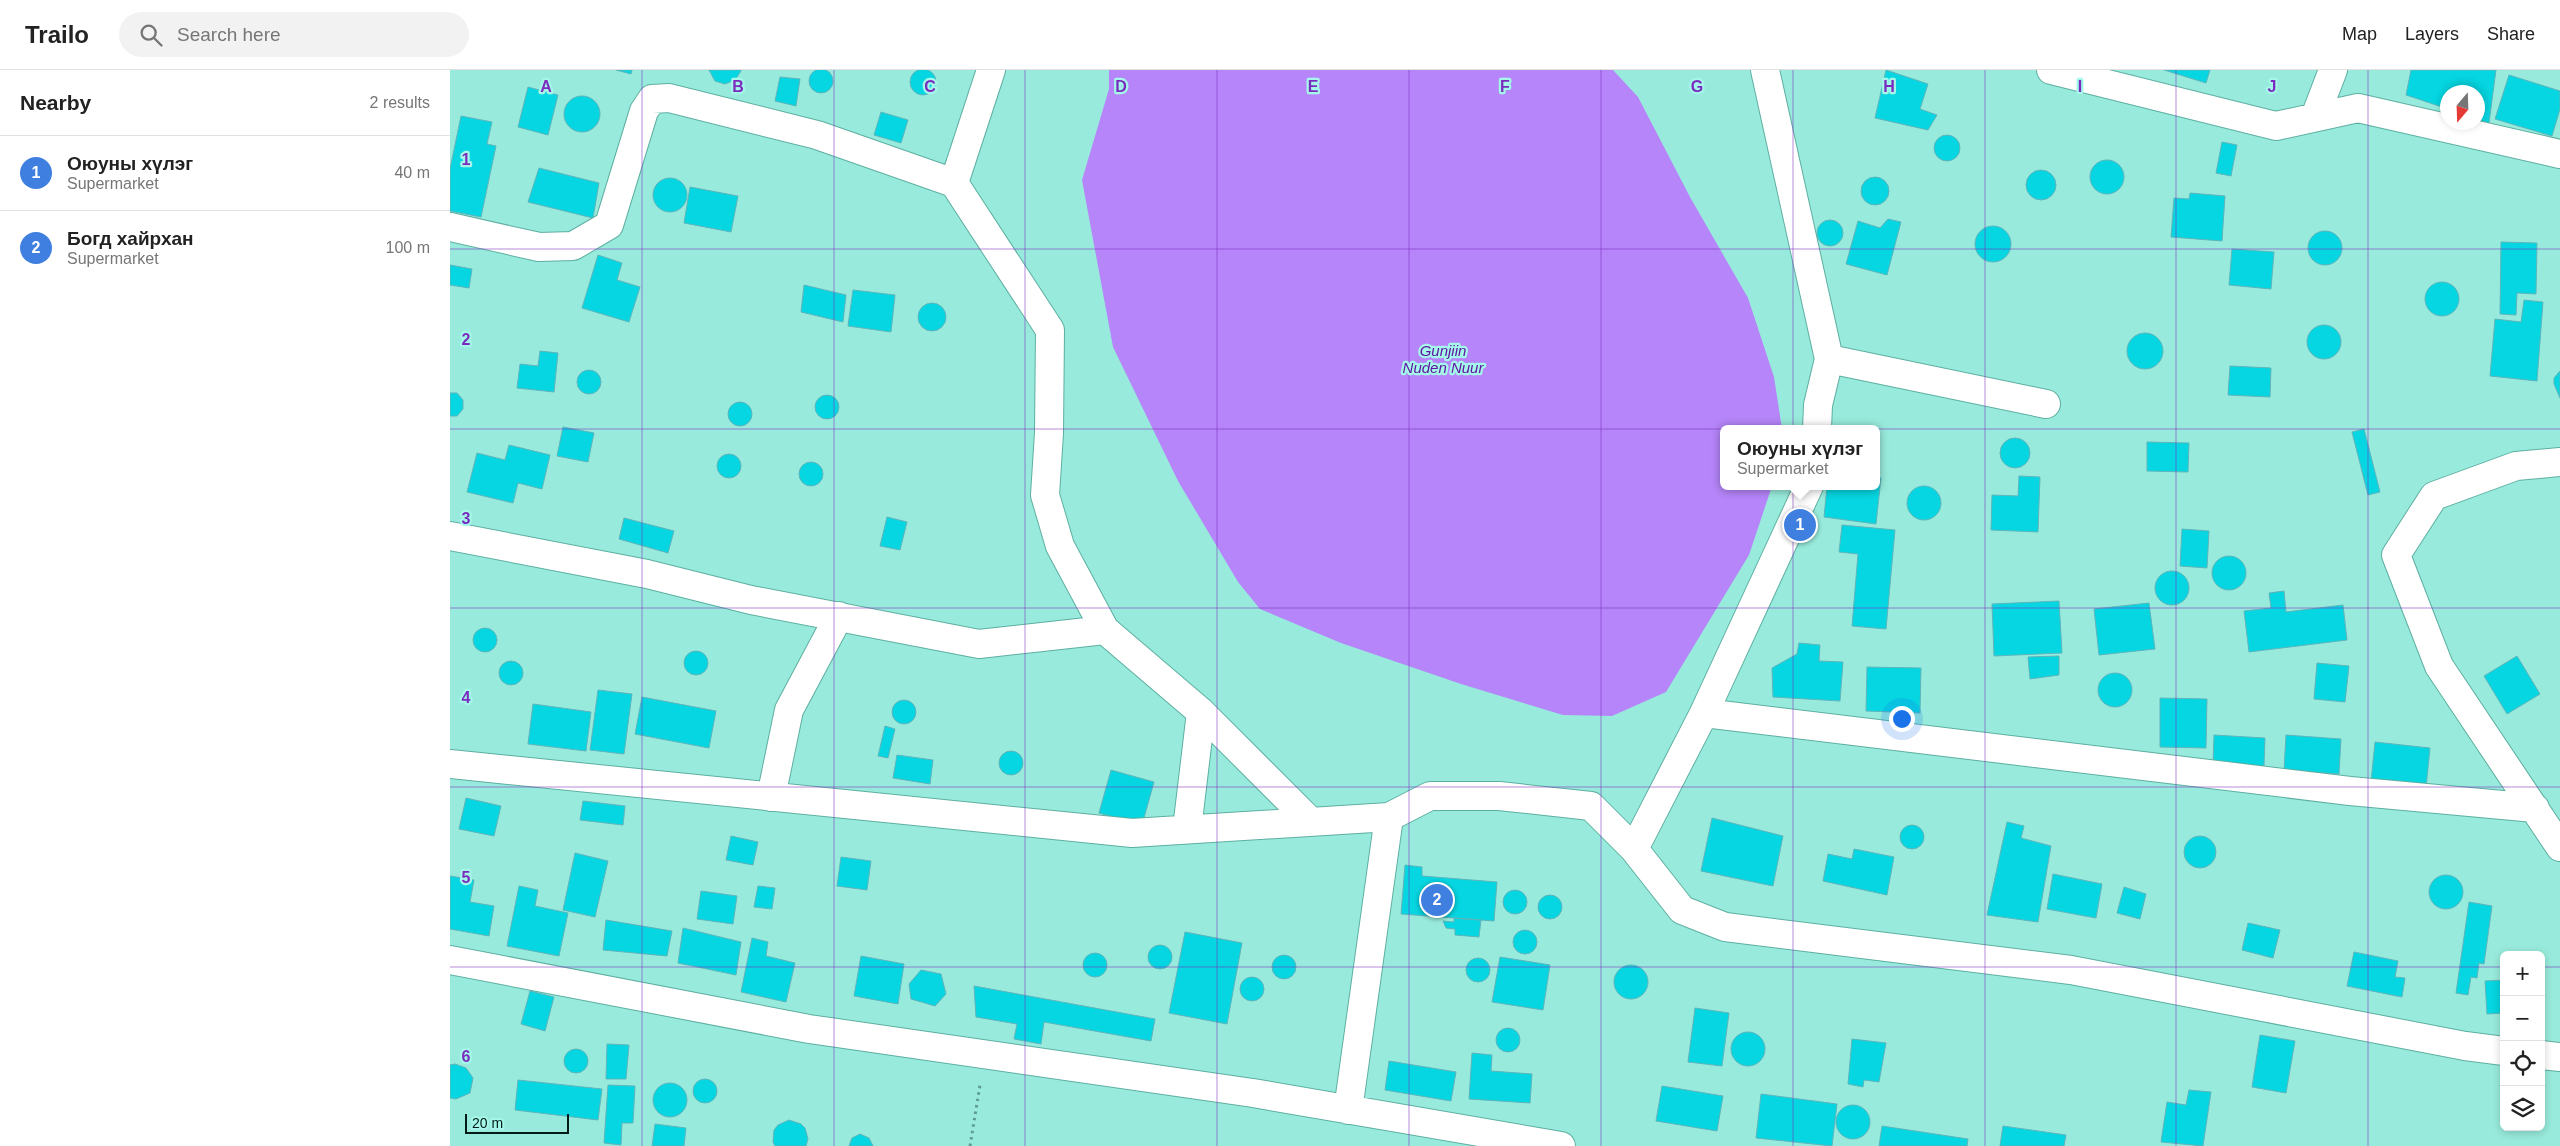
<!DOCTYPE html>
<html lang="en">
<head>
<meta charset="utf-8">
<style>
  :root { --surface:#fff; --page:#f2f2f2; --text:#222; --muted:#767676; --line:#e0e0e0; --accent:#b45309 }
  body { margin:0; font-family:Arial,sans-serif; background:var(--page); color:var(--text) }
  .controls { position:absolute; right:15px; bottom:15px; display:grid; overflow:hidden; border-radius:8px; box-shadow:0 2px 8px #0003 }
  .controls button { width:45px; height:45px; display:grid; place-items:center; padding:0; border:0; border-bottom:1px solid var(--line); background:var(--surface); color:var(--text); font:25px sans-serif }
  .compass { position:absolute; left:1990px; top:15px; width:45px; height:45px; border-radius:50%; background:var(--surface); box-shadow:0 2px 8px #0003; rotate:199deg }
  .scale { position:absolute; left:15px; bottom:12px; width:104px; box-sizing:border-box; padding-left:5px; border:2px solid #021b17; border-top:0; font-size:14px; line-height:18px; white-space:nowrap; color:#021b17; -webkit-text-stroke:4px #a5f8e9; paint-order:stroke }
  .you { position:absolute; left:1451px; top:648px; width:18px; height:18px; margin:-12px; border:4px solid #fff; border-radius:50%; background:#1a73e8; box-shadow:0 0 0 8px #1a73e833 }
  .badge { display:grid; place-items:center; width:32px; height:32px; border-radius:50%; background:var(--accent); color:#fff; font-size:16px; font-weight:700 }
  .pin { position:absolute; translate:-50% -50%; border:2px solid #fff; box-shadow:0 1px 5px #0006 }
  .popup { position:absolute; left:1270px; top:355px; width:160px; height:65px; box-sizing:border-box; display:grid; place-content:center; border-radius:8px; background:var(--surface); filter:drop-shadow(0 1px 4px #0005); font-size:16px; white-space:nowrap; color:var(--muted) }
  .popup b { font-size:19px; color:var(--text) }
  .popup::after { content:''; position:absolute; left:50%; top:100%; margin-left:-10px; border:10px solid transparent; border-top-color:var(--surface) }
  .list { margin:0; padding:0; list-style:none }
  h2 { display:flex; justify-content:space-between; align-items:center; height:65px; margin:0; padding:0 20px; font-size:21px }
  h2 small { font-size:16px; font-weight:400; color:var(--muted) }
  .list li { display:grid; grid-template-columns:32px 1fr auto; gap:15px; align-items:center; box-sizing:border-box; height:75px; padding:0 20px; border-top:1px solid var(--line) }
  .list b { display:block; font-size:19px; white-space:nowrap }
  .list p { margin:0; font-size:16px; white-space:nowrap; color:var(--muted) }
  .list em { font-size:16px; font-style:normal; color:var(--muted) }
  .icon { flex:none; width:28px; height:28px; fill:none; stroke:currentColor; stroke-width:2; stroke-linecap:round; stroke-linejoin:round }
  .map { position:relative; flex:none; width:2110px; height:1076px; overflow:hidden }
  header { display:flex; align-items:center; gap:30px; box-sizing:border-box; height:70px; padding:0 25px; background:var(--surface); border-bottom:1px solid var(--line) }
  header strong { font-size:24px }
  nav { display:flex; gap:28px; margin-inline-start:auto; font-size:18px }
  .search { width:350px; height:45px; background:var(--page); display:flex; align-items:center; gap:12px; box-sizing:border-box; padding:0 18px; border-radius:28px; color:var(--muted); font-size:19px }
  main { display:flex }
  aside { flex:1; background:var(--surface) }
  .map>svg:first-child { display:block }
  .water { fill:#b585f9 }
  .building { fill:#05d6e1; stroke:#5fb5bb }
  .lines { fill:none; stroke-linecap:round; stroke-linejoin:round }
  .minor-casing { stroke:#5dafa1; stroke-width:30 }
  .path { stroke:#5f9c91; stroke-width:3; stroke-dasharray:2.5 4; stroke-linecap:butt }
  .minor { stroke:#fff; stroke-width:28 }
  .grid { fill:none; stroke:#7b2cbf; stroke-width:1; stroke-opacity:0.55 }
  .labels { text-anchor:middle; stroke-width:4.5; stroke-linejoin:round; paint-order:stroke }
  .water-label { font-size:15px; font-style:italic; fill:#6015a1; stroke:#a5f8e9 }
  .grid-label { font-size:16px; text-anchor:middle; font-weight:bold; fill:#7b2cbf; stroke:#a5f8e9; stroke-width:4.5; stroke-linejoin:round; paint-order:stroke }
</style>
</head>
<body>
<header>
<strong>Trailo</strong>
<div class="search"><svg class="icon" aria-label="search" viewBox="0 0 24 24"><circle cx="10" cy="10" r="6"/><path d="M15 15l6 6"/></svg>Search here</div>
<nav><a>Map</a><a>Layers</a><a>Share</a></nav>
</header>
<main>
<aside>
<h2>Nearby<small>2 results</small></h2>
<ul class="list">
<li><span class="badge" style="background:#3f7fe0">1</span><div><b>Оюуны хүлэг</b><p>Supermarket</p></div><em>40 m</em></li>
<li><span class="badge" style="background:#3f7fe0">2</span><div><b>Богд хайрхан</b><p>Supermarket</p></div><em>100 m</em></li>
</ul>
</aside>
<div class="map">
<svg width="2110" height="1076" viewBox="0 0 2110 1076">
  <rect width="100%" height="100%" fill="#98ebdc"/>
  <path class="water" d="M659,0H1163L1188,27L1240,127L1298,228L1324,307L1332,359H1274V416H1322L1299,485L1216,622L1162,646L1113,645L1011,614L891,573L810,539L788,512L728,411L663,277L632,110L659,19Z"/>
  <path class="building" d="M359 11a12 12 0 1 1 24 0a12 12 0 1 1-24 0Z
    M460 12a13 13 0 1 1 26 0a13 13 0 1 1-26 0Z
    M166,0H182L181,4Z
    M259,0H291V1L285,10L275,14L265,11Z
    M1436,0L1478,14L1470,39L1487,45L1478,60L1425,48Z
    M1714,0H1760L1756,13Z
    M1961,0H2046L2039,53L2028,50V22H1998V39L1956,25Z
    M2059,5L2110,21V39L2102,66L2045,49Z
    M330,7L350,9L346,36L325,31Z
    M78,17L108,25L98,65L68,57Z
    M114 44a18 18 0 1 1 36 0a18 18 0 1 1-36 0Z
    M431,42L458,50L451,73L424,65Z
    M11,46L42,52L37,74L46,76L31,147L0,141V99Z
    M1484 78a13 13 0 1 1 26 0a13 13 0 1 1-26 0Z
    M1772,72L1787,75L1781,106L1766,103Z
    M1640 107a17 17 0 1 1 34 0a17 17 0 1 1-34 0Z
    M89,98L149,113L143,148L78,132Z
    M1576 115a15 15 0 1 1 30 0a15 15 0 1 1-30 0Z
    M1411 121a14 14 0 1 1 28 0a14 14 0 1 1-28 0Z
    M203 125a17 17 0 1 1 34 0a17 17 0 1 1-34 0Z
    M240,117L288,126L281,162L234,153Z
    M1740,123L1775,126L1772,171L1721,167L1724,128L1739,129Z
    M1438,149L1451,152L1437,205L1396,194L1408,151L1430,158Z
    M1367 163a13 13 0 1 1 26 0a13 13 0 1 1-26 0Z
    M1525 174a18 18 0 1 1 36 0a18 18 0 1 1-36 0Z
    M1858 178a17 17 0 1 1 34 0a17 17 0 1 1-34 0Z
    M2051,172L2087,173L2086,224L2067,223L2066,245L2050,244Z
    M1782,179L1824,182L1821,219L1779,215Z
    M148,185L172,193L167,210L190,217L179,252L132,238Z
    M0,195L22,199L19,218L0,215Z
    M1975 229a17 17 0 1 1 34 0a17 17 0 1 1-34 0Z
    M354,215L396,225L393,252L351,242Z
    M403,220L445,225L441,262L398,256Z
    M2074,230L2093,232L2087,311L2040,306L2045,249L2071,252Z
    M468 247a14 14 0 1 1 28 0a14 14 0 1 1-28 0Z
    M1857 272a17 17 0 1 1 34 0a17 17 0 1 1-34 0Z
    M1677 281a18 18 0 1 1 36 0a18 18 0 1 1-36 0Z
    M90,281L108,283L104,322L67,318L70,294L88,296Z
    M1780,296L1821,298L1820,327L1778,325Z
    M127 312a12 12 0 1 1 24 0a12 12 0 1 1-24 0Z
    M2110,301V328L2104,314V308Z
    M0,323H7L13,330V339L7,346H0Z
    M365 337a12 12 0 1 1 24 0a12 12 0 1 1-24 0Z
    M278 344a12 12 0 1 1 24 0a12 12 0 1 1-24 0Z
    M113,357L144,363L138,392L107,386Z
    M1914,359L1930,422L1918,425L1902,362Z
    M1550 383a15 15 0 1 1 30 0a15 15 0 1 1-30 0Z
    M1697,372L1739,373L1738,402L1697,401Z
    M59,375L100,385L92,419L68,413L63,433L17,422L27,383L55,390Z
    M267 396a12 12 0 1 1 24 0a12 12 0 1 1-24 0Z
    M349 404a12 12 0 1 1 24 0a12 12 0 1 1-24 0Z
    M1569,406L1590,407L1588,462L1541,460L1542,425L1568,426Z
    M1426,408H1431L1426,454L1374,447L1377,416H1426Z
    M1457 433a17 17 0 1 1 34 0a17 17 0 1 1-34 0Z
    M437,447L457,452L450,480L430,476Z
    M174,448L224,461L218,483L169,469Z
    M1392,455L1445,460L1436,559L1402,556L1408,484L1389,482Z
    M1732,459L1759,461L1757,498L1730,496Z
    M1762 503a17 17 0 1 1 34 0a17 17 0 1 1-34 0Z
    M1705 518a17 17 0 1 1 34 0a17 17 0 1 1-34 0Z
    M1834,521L1836,542L1893,535L1897,570L1799,582L1794,541L1821,538L1819,523Z
    M1609,531L1612,583L1544,586L1542,534Z
    M1699,533L1705,579L1649,585L1644,539Z
    M23 570a12 12 0 1 1 24 0a12 12 0 1 1-24 0Z
    M1349,573L1370,575L1369,591L1393,592L1390,631L1323,627L1322,598L1347,584Z
    M234 593a12 12 0 1 1 24 0a12 12 0 1 1-24 0Z
    M1609,586V605L1580,609L1578,587Z
    M2067,586L2090,624L2057,644L2034,606Z
    M49 603a12 12 0 1 1 24 0a12 12 0 1 1-24 0Z
    M1867,593L1899,596L1895,632L1864,629Z
    M1417,597L1471,598L1470,643L1416,641Z
    M1648 620a17 17 0 1 1 34 0a17 17 0 1 1-34 0Z
    M148,620L182,624L174,684L140,680Z
    M192,627L266,641L259,678L185,664Z
    M1710,628L1757,629L1756,678L1710,677Z
    M442 642a12 12 0 1 1 24 0a12 12 0 1 1-24 0Z
    M83,634L141,642L136,681L78,674Z
    M435,656L445,659L438,688L428,686Z
    M1764,665L1815,668L1814,696L1763,694Z
    M1836,665L1891,669L1889,704L1834,700Z
    M1925,672L1980,678L1976,718L1921,712Z
    M549 693a12 12 0 1 1 24 0a12 12 0 1 1-24 0Z
    M447,685L483,690L480,714L443,708Z
    M661,700L704,712L692,755L649,743Z
    M16,728L51,736L44,766L9,759Z
    M133,731L175,736L173,755L130,750Z
    M1262,748L1333,766L1323,816L1251,801Z
    M1557,752L1574,756L1571,768L1601,776L1588,852L1537,845Z
    M1450 767a12 12 0 1 1 24 0a12 12 0 1 1-24 0Z
    M1734 782a16 16 0 1 1 32 0a16 16 0 1 1-32 0Z
    M281,766L308,772L303,795L276,790Z
    M1404,779L1444,787L1437,825L1373,811L1378,784L1402,789Z
    M125,783L158,791L145,847L113,840Z
    M391,787L421,791L417,820L387,816Z
    M955,795L972,797V806L1047,812L1044,851L951,844Z
    M1603,804L1652,814L1646,848L1597,839Z
    M1979 822a17 17 0 1 1 34 0a17 17 0 1 1-34 0Z
    M0,806L24,810L20,832L44,836L39,866L0,859Z
    M69,816L88,820L85,836L118,843L109,886L57,876Z
    M308,816L325,818L322,839L304,837Z
    M1674,817L1696,824L1690,849L1667,843Z
    M1053 832a12 12 0 1 1 24 0a12 12 0 1 1-24 0Z
    M251,821L287,826L283,854L247,849Z
    M1088 837a12 12 0 1 1 24 0a12 12 0 1 1-24 0Z
    M2019,832L2042,836L2034,894L2029,893L2027,908L2021,907L2018,925L2006,923Z
    M1004,848L1031,850L1029,867L1005,865V859L996,858L993,851L1004,852Z
    M156,850L222,861L217,886L153,880Z
    M1798,853L1830,860L1823,888L1792,880Z
    M233,858L291,872L286,905L228,893Z
    M1063 872a12 12 0 1 1 24 0a12 12 0 1 1-24 0Z
    M735,862L792,873L777,954L719,943Z
    M302,868L318,872L316,886L345,893L336,932L291,922Z
    M698 887a12 12 0 1 1 24 0a12 12 0 1 1-24 0Z
    M1904,882L1948,891L1945,907L1955,908L1952,927L1897,916Z
    M633 895a12 12 0 1 1 24 0a12 12 0 1 1-24 0Z
    M822 897a12 12 0 1 1 24 0a12 12 0 1 1-24 0Z
    M411,886L454,894L448,934L404,926Z
    M1050,887L1100,895L1093,940L1042,932Z
    M1016 900a12 12 0 1 1 24 0a12 12 0 1 1-24 0Z
    M1164 912a17 17 0 1 1 34 0a17 17 0 1 1-34 0Z
    M471,900L491,904L496,924L485,936L461,929L459,914Z
    M790 919a12 12 0 1 1 24 0a12 12 0 1 1-24 0Z
    M2054,910V943L2037,944L2035,911Z
    M524,916L705,949L701,971L594,952L591,974L564,969L567,954L526,947Z
    M80,921L104,927L95,961L71,954Z
    M1245,938L1279,943L1272,996L1238,992Z
    M1046 970a12 12 0 1 1 24 0a12 12 0 1 1-24 0Z
    M1281 979a17 17 0 1 1 34 0a17 17 0 1 1-34 0Z
    M1810,965L1845,971L1836,1023L1802,1017Z
    M1402,969L1436,973L1429,1012L1414,1010L1413,1017L1398,1014Z
    M157,974L179,975L176,1009H156Z
    M114 991a12 12 0 1 1 24 0a12 12 0 1 1-24 0Z
    M1022,983L1042,985L1041,1001L1082,1004L1080,1033L1019,1029Z
    M939,991L1006,1002L1001,1031L935,1020Z
    M5,994L16,998L23,1008L20,1023L6,1029L0,1028V995Z
    M243 1021a12 12 0 1 1 24 0a12 12 0 1 1-24 0Z
    M68,1010L152,1019L148,1050L65,1040Z
    M203 1030a17 17 0 1 1 34 0a17 17 0 1 1-34 0Z
    M158,1015L185,1016L183,1053H172L171,1075L154,1073Z
    M1212,1016L1273,1026L1267,1061L1206,1051Z
    M1739,1020L1761,1022L1753,1076L1711,1072L1717,1032L1736,1035Z
    M1311,1024L1387,1034L1382,1076L1306,1068Z
    M1386 1052a17 17 0 1 1 34 0a17 17 0 1 1-34 0Z
    M339,1050L351,1054L355,1058L358,1069L356,1076H325L323,1072L324,1060L328,1055Z
    M205,1054L236,1058L234,1076H202Z
    M1432,1056L1518,1069L1517,1076H1429Z
    M1553,1056L1616,1065L1614,1076H1550Z
    M410,1064L419,1068L423,1076H399L402,1068Z"/>
  <g class="lines">
    <g class="minor-casing">
      <path id="minor" d="M1315,0L1379,289L1368,335L1367,359
        M1601,0L1826,56L1908,38L2110,84
        M1865,47L1883,0
        M504,113L541,0
        M0,157L89,177L123,176L159,155L194,41L202,29L219,28L367,65L504,113L600,260L599,363L595,425L610,476L655,560
        M1379,289L1596,334
        M2110,392L2066,396L1984,426L1946,485L1989,596L2110,777
        M0,466L197,504L301,530L529,574L655,560L751,642L860,751
        M1254,643L1900,721L2085,738
        M0,694L682,763L939,747L980,726H1049L1141,736L1184,779L1232,840L1275,857L1621,900L2015,976L2054,981
        M321,727L339,640L389,546
        M737,759L751,642
        M1184,779L1254,643L1359,416
        M0,890L359,959L803,1023L1111,1076
        M2091,985L2110,987
        M898,1040L939,747"/>
    </g>
    <path class="path" d="M520,1076L530,1015"/>
    <use href="#minor" class="minor"/>
  </g>
  <path class="grid" d="M192,0V1076M384,0V1076M575,0V1076M767,0V1076M959,0V1076M1151,0V1076M1343,0V1076M1535,0V1076M1726,0V1076M1918,0V1076M0,179H2110M0,359H2110M0,538H2110M0,717H2110M0,897H2054M2091,897H2110"/>
  <g class="labels">
    <g class="water-label">
      <text x="993" y="286">Gunjiin<tspan x="993" dy="17">Nuden Nuur</tspan></text>
    </g>
  </g>
  <g class="grid-label">
    <text x="96" y="22">A</text>
    <text x="288" y="22">B</text>
    <text x="480" y="22">C</text>
    <text x="671" y="22">D</text>
    <text x="863" y="22">E</text>
    <text x="1055" y="22">F</text>
    <text x="1247" y="22">G</text>
    <text x="1439" y="22">H</text>
    <text x="1630" y="22">I</text>
    <text x="1822" y="22">J</text>
    <text x="16" y="95">1</text>
    <text x="16" y="275">2</text>
    <text x="16" y="454">3</text>
    <text x="16" y="633">4</text>
    <text x="16" y="813">5</text>
    <text x="16" y="992">6</text>
  </g>
</svg>
<div class="controls">
<button>+</button>
<button>−</button>
<button><svg class="icon" aria-label="locate" viewBox="0 0 24 24"><circle cx="12" cy="12" r="6"/><path d="M12 2v4M12 18v4M2 12h4M18 12h4"/></svg></button>
<button><svg class="icon" aria-label="layers" viewBox="0 0 24 24"><path d="M12 4l9 5-9 5-9-5zM3 14l9 5 9-5"/></svg></button>
</div>
<svg class="compass" viewBox="-18 -18 36 36"><path d="M0-13l5 13h-10z" fill="#e53935"/><path d="M0 13l5-13h-10z" fill="#767676"/></svg>
<div class="scale">20 m</div>
<div class="you"></div>
<div class="pin badge" style="left:1350px;top:455px;background:#3f7fe0">1</div>
<div class="popup"><b>Оюуны хүлэг</b>Supermarket</div>
<div class="pin badge" style="left:987px;top:830px;background:#3f7fe0">2</div>
</div>
</main>
</body>
</html>
